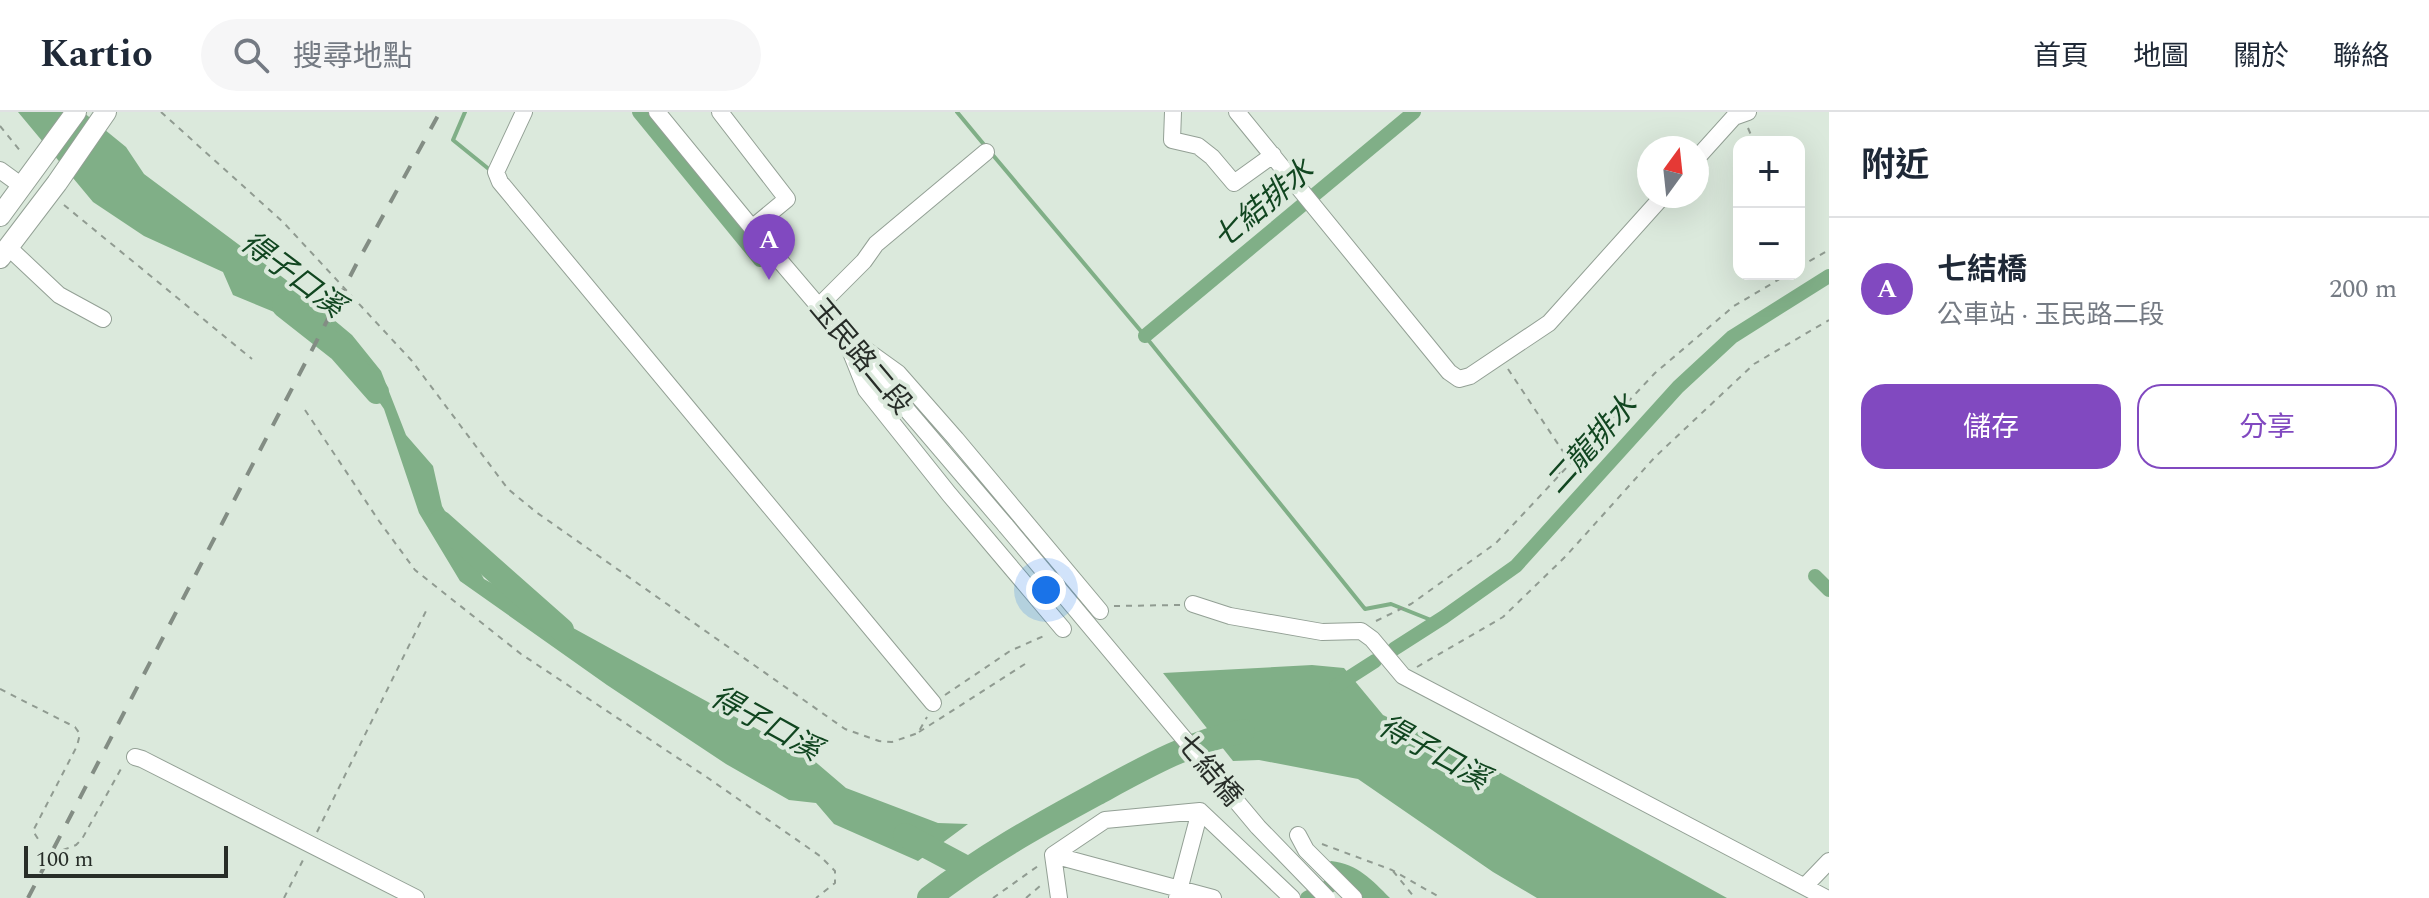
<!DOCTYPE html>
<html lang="zh-TW">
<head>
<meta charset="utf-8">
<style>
  :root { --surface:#fff; --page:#f6f6f7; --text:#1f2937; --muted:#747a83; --line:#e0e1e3; --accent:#8149c0 }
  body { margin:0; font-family:Spectral,"Noto Sans TC",serif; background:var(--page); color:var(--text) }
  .controls { position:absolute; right:24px; top:24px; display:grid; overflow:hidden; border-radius:16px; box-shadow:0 8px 32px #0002 }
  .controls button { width:72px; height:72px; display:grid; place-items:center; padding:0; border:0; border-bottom:2px solid var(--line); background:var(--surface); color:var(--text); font:40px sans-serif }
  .compass { position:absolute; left:1637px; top:24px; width:72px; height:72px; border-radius:50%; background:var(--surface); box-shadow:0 8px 32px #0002; rotate:15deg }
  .scale { position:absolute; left:24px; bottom:20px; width:204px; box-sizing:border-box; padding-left:8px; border:4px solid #272d28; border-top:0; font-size:22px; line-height:28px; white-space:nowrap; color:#272d28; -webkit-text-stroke:6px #dbe9dc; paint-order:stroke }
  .you { position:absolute; left:1046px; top:478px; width:28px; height:28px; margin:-20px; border:6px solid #fff; border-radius:50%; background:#1a73e8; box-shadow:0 0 0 12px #1a73e833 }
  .badge { display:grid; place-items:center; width:52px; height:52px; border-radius:50%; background:var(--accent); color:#fff; font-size:26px; font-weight:700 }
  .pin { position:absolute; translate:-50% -66px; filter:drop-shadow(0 2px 4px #0008) }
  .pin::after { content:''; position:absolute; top:42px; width:28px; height:24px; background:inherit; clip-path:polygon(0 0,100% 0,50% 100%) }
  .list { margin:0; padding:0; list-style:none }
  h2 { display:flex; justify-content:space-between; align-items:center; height:104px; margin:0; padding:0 32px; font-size:34px }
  h2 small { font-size:26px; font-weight:400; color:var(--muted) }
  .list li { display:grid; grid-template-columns:52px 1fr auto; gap:24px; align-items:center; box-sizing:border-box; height:144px; padding:0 32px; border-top:2px solid var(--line) }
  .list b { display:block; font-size:30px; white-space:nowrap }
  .list p { margin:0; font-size:26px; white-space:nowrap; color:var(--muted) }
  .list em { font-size:26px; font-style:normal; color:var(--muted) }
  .actions { display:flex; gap:16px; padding:24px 32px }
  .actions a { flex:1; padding:18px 0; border:2px solid var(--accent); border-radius:24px; text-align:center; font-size:28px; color:var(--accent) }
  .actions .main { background:var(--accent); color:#fff }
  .icon { flex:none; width:44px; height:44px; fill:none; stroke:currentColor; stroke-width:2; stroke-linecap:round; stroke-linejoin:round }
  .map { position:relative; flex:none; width:1829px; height:786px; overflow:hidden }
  header { display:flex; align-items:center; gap:48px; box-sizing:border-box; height:112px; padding:0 40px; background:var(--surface); border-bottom:2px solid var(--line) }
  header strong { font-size:38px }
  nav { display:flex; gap:44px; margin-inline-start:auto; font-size:28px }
  .search { width:560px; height:72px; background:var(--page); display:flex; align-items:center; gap:20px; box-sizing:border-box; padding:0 28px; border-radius:44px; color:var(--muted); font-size:30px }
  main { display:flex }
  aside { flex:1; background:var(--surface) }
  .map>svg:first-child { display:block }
  .water { fill:#80af87 }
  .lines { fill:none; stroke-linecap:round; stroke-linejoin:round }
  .stream { stroke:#80af87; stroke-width:4 }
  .canal { stroke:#80af87; stroke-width:14 }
  .river { stroke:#80af87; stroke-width:24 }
  .minor-casing { stroke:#93a095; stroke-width:18 }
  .major-casing { stroke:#93a095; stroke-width:22 }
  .path { stroke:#909b91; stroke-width:2; stroke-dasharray:6 6; stroke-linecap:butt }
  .minor { stroke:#fff; stroke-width:16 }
  .major { stroke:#fff; stroke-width:20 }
  .rail { stroke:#838d84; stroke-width:4; stroke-dasharray:14 14; stroke-linecap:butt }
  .minor-bridge-casing { stroke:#93a095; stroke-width:18; stroke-linecap:butt }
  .minor-bridge { stroke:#fff; stroke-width:16 }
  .labels { text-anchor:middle; stroke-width:8; stroke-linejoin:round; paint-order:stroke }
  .street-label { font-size:28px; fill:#272d28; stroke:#dbe9dc }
  .water-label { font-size:30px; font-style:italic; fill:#114620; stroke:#dbe9dc }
</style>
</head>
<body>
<header>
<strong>Kartio</strong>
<div class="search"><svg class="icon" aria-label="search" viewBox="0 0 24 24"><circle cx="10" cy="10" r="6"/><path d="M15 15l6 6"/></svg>搜尋地點</div>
<nav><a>首頁</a><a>地圖</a><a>關於</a><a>聯絡</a></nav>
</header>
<main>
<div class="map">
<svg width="1829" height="786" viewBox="0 0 1829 786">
  <rect width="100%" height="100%" fill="#dbe9dc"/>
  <path class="water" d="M18,0H83L126,35L144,62L285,167L352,223L381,259L406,323L433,354L442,394L484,467L812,647L846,676L938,711L968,712L918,749L834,712L816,691L789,688L726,652L607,573L460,469L419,401L384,297L335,225L233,183L223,160L144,124L93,90Z
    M1312,553L1344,556L1383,603L1486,653L1727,786H1537L1493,760L1358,667L1259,648L1233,649L1163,561Z
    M1331,749C1358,752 1372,768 1390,786H1362L1328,751Z"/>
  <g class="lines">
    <path class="stream" d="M465,0L453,28L490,58
      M957,0L986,35
      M992,42L1145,224L1365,497L1391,492L1436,510"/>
    <path class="canal" d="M639,0L760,148
      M1145,224L1414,0
      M1815,464L1829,478
      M1394,537L1444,505L1516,454L1678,275L1732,225L1829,164
      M1336,574L1375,549
      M1307,786L1351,763L1374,786"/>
    <path class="river" d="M284,194L340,238L377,280
      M440,410L562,518
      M905,723L967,756
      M929,786C981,745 1037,714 1096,682C1142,657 1191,629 1243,619"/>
    <g class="minor-casing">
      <path id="minor" d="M524,0L496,60L500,70L933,591
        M657,0L752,116L1006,414
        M720,0L787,87L752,116
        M1173,0L1172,28L1198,34L1212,45L1234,71L1273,43
        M1237,0L1449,260L1459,267L1470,264L1549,211L1663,84
        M1697,46L1734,5L1748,0
        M0,58L22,74
        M8,135L59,183L103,207
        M820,193L864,149L876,132L986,40
        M848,233L866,278L949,382L1063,517
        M866,238L898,261L956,327L1100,499
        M1193,492L1230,504L1322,520L1361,519L1372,527L1403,564L1826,786
        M135,645L142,647L416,786
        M1298,723L1306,738L1354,786
        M1053,743L1105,708L1200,699L1292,786
        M1053,743L1213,786
        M1053,743L1059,786
        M1805,774L1829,749
        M1177,786L1200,699"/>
    </g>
    <g class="major-casing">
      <path id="major" d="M0,104L76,0
        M0,146L57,71L106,0"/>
    </g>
    <path class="path" d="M161,0L283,110L412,249L508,377L536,400L845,617L879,629L892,630L918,621L927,605
      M0,14L22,41
      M1748,16L1754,30
      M64,93L252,247
      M1799,155L1829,138
      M1508,257L1564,341L1559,362
      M305,298L379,409L415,458L521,542L708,666L820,744L835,759V771L816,786
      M1114,494L1180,493
      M1376,509L1411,492L1496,431L1655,261L1734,194L1788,162
      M1417,555L1503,505L1566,444L1655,345L1754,252L1829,208
      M0,577L75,615L80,622L77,634L33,719L38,727
      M945,583L1010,539L1046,523
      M919,620L1025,552
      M317,720L428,495
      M1322,732L1392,758L1441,786
      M63,738L76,733L82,727L122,655
      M1393,759L1415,786
      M284,786L303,748
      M993,786L1038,754
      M1026,786L1040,774"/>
    <use href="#minor" class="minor"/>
    <use href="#major" class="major"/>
    <path class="rail" d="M28,786L357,151L440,0"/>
    <g class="minor-bridge-casing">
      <path id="minor-bridge" d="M1006,414L1258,715L1327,786"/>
    </g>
    <use href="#minor-bridge" class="minor-bridge"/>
  </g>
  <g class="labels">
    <g class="street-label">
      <text transform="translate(862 244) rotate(50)" y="10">玉民路二段</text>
      <text transform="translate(1210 657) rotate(50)" y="10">七結橋</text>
    </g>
    <g class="water-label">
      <text transform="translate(1263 92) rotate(-40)" y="10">七結排水</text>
      <text transform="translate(293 162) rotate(37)" y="10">得子口溪</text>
      <text transform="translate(1591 332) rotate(-48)" y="10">二龍排水</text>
      <text transform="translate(766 611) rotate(29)" y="10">得子口溪</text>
      <text transform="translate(1434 640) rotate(29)" y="10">得子口溪</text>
    </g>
  </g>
</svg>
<div class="controls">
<button>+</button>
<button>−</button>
</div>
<svg class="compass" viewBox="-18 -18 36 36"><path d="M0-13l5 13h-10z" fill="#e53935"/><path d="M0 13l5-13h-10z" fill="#747a83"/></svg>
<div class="scale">100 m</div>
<div class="you"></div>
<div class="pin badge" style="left:769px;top:168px">A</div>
</div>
<aside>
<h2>附近<small></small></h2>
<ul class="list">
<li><span class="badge">A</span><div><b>七結橋</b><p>公車站 · 玉民路二段</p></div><em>200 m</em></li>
</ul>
<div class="actions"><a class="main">儲存</a><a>分享</a></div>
</aside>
</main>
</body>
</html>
